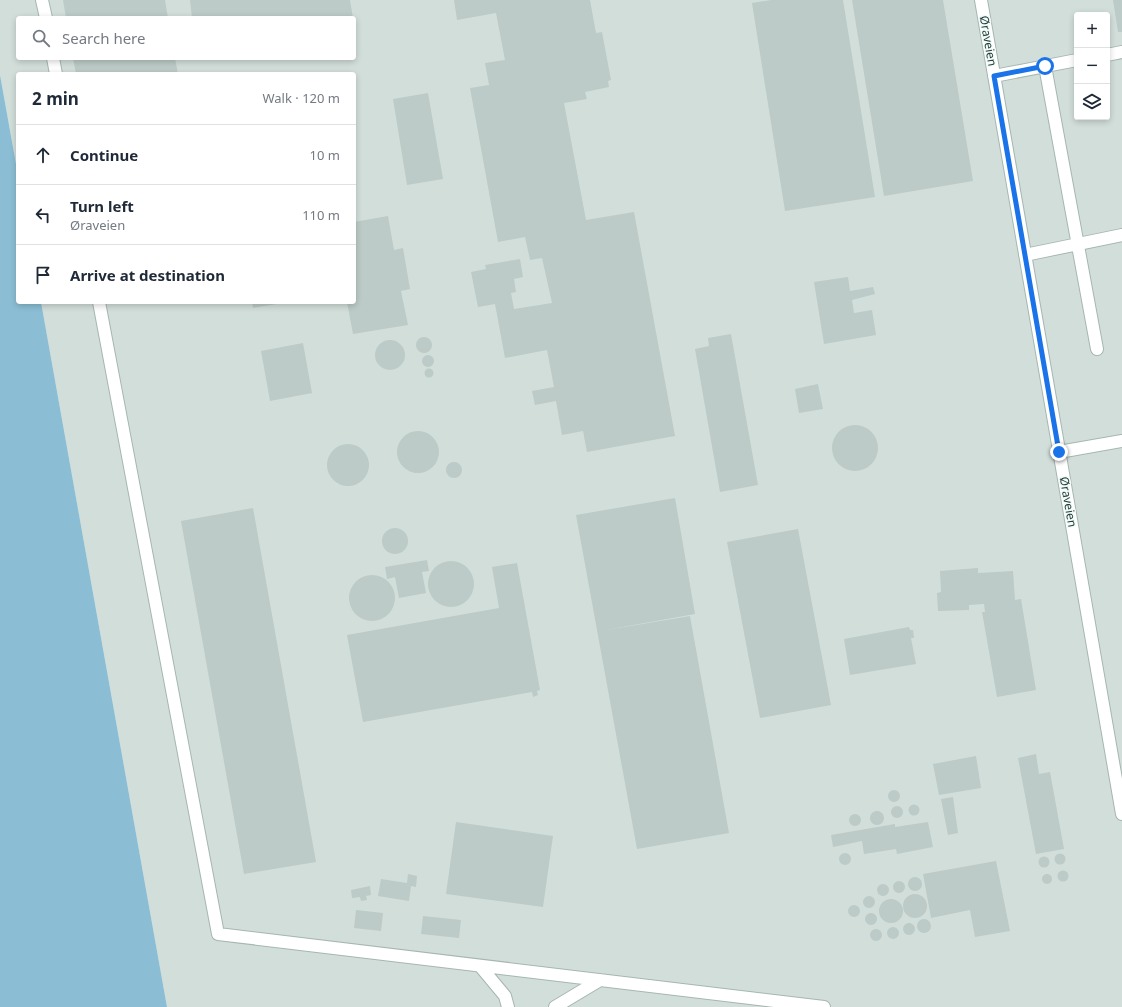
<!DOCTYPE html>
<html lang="en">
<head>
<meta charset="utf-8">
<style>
  :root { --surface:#fff; --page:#f2f2f3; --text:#1f2937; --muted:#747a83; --line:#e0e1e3 }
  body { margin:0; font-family:"Noto Sans",sans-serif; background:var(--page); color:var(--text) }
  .controls { position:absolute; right:12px; top:12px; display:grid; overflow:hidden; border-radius:4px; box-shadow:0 2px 6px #0003 }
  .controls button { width:36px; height:36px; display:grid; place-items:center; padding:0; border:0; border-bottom:1px solid var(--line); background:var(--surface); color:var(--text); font:20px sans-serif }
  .stop { position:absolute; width:12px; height:12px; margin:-9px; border:3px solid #1a73e8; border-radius:50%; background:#fff }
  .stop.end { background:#1a73e8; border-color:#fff; box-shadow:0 1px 4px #0008 }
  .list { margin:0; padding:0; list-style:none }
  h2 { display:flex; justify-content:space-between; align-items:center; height:52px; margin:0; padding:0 16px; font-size:17px }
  h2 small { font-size:13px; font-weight:400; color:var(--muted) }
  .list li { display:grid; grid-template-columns:26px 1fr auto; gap:12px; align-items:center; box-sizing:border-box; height:60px; padding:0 16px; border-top:1px solid var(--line) }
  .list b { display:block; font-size:15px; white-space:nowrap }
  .list p { margin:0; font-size:13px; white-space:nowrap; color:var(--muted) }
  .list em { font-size:13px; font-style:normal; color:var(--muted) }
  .icon { flex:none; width:22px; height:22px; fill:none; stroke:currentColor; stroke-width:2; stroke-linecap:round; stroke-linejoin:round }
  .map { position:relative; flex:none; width:1122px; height:1007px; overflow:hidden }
  .search { position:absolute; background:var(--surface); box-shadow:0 2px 6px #0003; left:16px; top:16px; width:340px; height:44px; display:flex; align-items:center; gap:10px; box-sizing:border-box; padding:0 14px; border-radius:4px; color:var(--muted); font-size:15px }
  .panel { position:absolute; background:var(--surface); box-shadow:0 2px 6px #0003; left:16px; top:72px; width:340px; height:232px; border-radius:4px }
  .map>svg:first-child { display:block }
  .built { fill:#d2deda; fill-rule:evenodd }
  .water { fill:#8bbed4 }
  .building { fill:#bccbc7 }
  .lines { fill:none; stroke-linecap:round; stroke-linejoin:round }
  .minor-casing { stroke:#a6b6b2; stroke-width:14 }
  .minor { stroke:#fff; stroke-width:12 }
  .route { stroke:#1a73e8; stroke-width:5 }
  .labels { text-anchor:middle; stroke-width:3; stroke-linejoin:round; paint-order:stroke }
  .street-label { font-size:12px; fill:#22403c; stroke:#f4faf8 }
</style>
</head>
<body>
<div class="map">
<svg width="1122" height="1007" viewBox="0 0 1122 1007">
  <rect width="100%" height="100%" fill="#e4eeea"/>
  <path class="built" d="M0,0H1122V1007H167L41,302H354V74H18V175L0,75ZM1077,15H1107V117H1077ZM18,18H354V58H18Z"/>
  <path class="water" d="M0,75L18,175V302H41L167,1007H0Z"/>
  <path class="building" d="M63,0H165L168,18H66Z
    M190,0H350L353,18H192Z
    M454,0H590L596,33L602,32L611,80L608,81L609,87L585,92L587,99L564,103L586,220L634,212L675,436L587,452L583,431L562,435L556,401L535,405L532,391L554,387L547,350L505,358L495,304L478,307L471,272L486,269L485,265L520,259L523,277L514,279L516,292L511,293L514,309L552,303L542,258L530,260L525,237L498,242L470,88L489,85L485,63L505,60L496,13L457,20Z
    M771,0H843L875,197L785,211L752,3Z
    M852,0H943L973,181L884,196Z
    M1113,0H1122V32H1118Z
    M73,58H175L178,74H76Z
    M428,93L443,179L407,185L393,99Z
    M388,216L394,250L403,248L410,289L401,291L408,325L353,334L347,302H354V222Z
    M848,277L850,291L873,287L875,294L852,300L854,313L872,310L876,335L824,344L814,282Z
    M252,302H283V303L253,308Z
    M731,334L758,485L720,492L695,349L709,346L708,338Z
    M416 345a8 8 0 1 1 16 0a8 8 0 1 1-16 0Z
    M375 355a15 15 0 1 1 30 0a15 15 0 1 1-30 0Z
    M303,343L312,393L270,401L261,351Z
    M422 361a6 6 0 1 1 12 0a6 6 0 1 1-12 0Z
    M424.5 373a4.5 4.5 0 1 1 9 0a4.5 4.5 0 1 1-9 0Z
    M818,384L823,409L799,413L795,389Z
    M832 448a23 23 0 1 1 46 0a23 23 0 1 1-46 0Z
    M397 452a21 21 0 1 1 42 0a21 21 0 1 1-42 0Z
    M327 465a21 21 0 1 1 42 0a21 21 0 1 1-42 0Z
    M446 470a8 8 0 1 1 16 0a8 8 0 1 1-16 0Z
    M675,498L695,614L600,631L690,616L729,833L637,849L576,515Z
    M253,508L316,862L244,874L181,521Z
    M382 541a13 13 0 1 1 26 0a13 13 0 1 1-26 0Z
    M798,529L831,705L760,718L727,542Z
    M427,560L429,571L422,572L426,593L399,598L395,577L387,579L385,567Z
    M428 584a23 23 0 1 1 46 0a23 23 0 1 1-46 0Z
    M517,563L540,690L537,691L538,695L533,697L532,692L363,722L347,635L499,608L492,567Z
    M978,568V573L1013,571L1015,600L1021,599L1036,690L997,697L982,612H985L984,604L969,605V610L938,611L937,593L941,592L940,571Z
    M349 598a23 23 0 1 1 46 0a23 23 0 1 1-46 0Z
    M909,627L910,630H913L914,638H911L916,664L850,675L844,639Z
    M1036,754L1039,774L1050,772L1064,849L1036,854L1018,758Z
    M976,756L981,788L939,795L933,764Z
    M888 796a6 6 0 1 1 12 0a6 6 0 1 1-12 0Z
    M953,797L958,833L948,835L941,799Z
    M908.5 810a5.5 5.5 0 1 1 11 0a5.5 5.5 0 1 1-11 0Z
    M891 812a6 6 0 1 1 12 0a6 6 0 1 1-12 0Z
    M870 818a7 7 0 1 1 14 0a7 7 0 1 1-14 0Z
    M849 820a6 6 0 1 1 12 0a6 6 0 1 1-12 0Z
    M456,822L553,836L543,907L446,894Z
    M928,822L933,847L897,854L896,849L864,854L862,841L833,847L831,835L895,824V827Z
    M839 859a6 6 0 1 1 12 0a6 6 0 1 1-12 0Z
    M1054.5 859a5.5 5.5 0 1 1 11 0a5.5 5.5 0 1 1-11 0Z
    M1038.5 862a5.5 5.5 0 1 1 11 0a5.5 5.5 0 1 1-11 0Z
    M996,861L1010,931L975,937L970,910L931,918L923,874Z
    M1057.5 876a5.5 5.5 0 1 1 11 0a5.5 5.5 0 1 1-11 0Z
    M1042 879a5 5 0 1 1 10 0a5 5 0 1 1-10 0Z
    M408,874L417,876L416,887L411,886L409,901L378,896L381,879L407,883Z
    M908 884a7 7 0 1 1 14 0a7 7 0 1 1-14 0Z
    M893 887a6 6 0 1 1 12 0a6 6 0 1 1-12 0Z
    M877 890a6 6 0 1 1 12 0a6 6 0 1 1-12 0Z
    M370,886L371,895L366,896L367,900L361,901L360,897L352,898L351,890Z
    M903 906a12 12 0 1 1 24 0a12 12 0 1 1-24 0Z
    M863 902a6 6 0 1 1 12 0a6 6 0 1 1-12 0Z
    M879 911a12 12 0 1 1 24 0a12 12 0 1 1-24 0Z
    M848 911a6 6 0 1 1 12 0a6 6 0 1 1-12 0Z
    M356,910L383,913L381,931L354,928Z
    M865 919a6 6 0 1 1 12 0a6 6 0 1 1-12 0Z
    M423,916L461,920L459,938L421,934Z
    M917 926a7 7 0 1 1 14 0a7 7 0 1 1-14 0Z
    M903 929a6 6 0 1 1 12 0a6 6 0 1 1-12 0Z
    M887 933a6 6 0 1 1 12 0a6 6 0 1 1-12 0Z
    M870 935a6 6 0 1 1 12 0a6 6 0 1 1-12 0Z"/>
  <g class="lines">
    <g class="minor-casing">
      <path id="minor" d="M42,0L46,18
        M981,0L1122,814
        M1107,55L1122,52
        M53,58L56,74
        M1045,66L1097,349
        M994,76L1077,60
        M1025,255L1122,235
        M99,302L218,934L824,1007
        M1059,452L1122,441
        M480,966L505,996L508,1007
        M555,1007L600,980"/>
    </g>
    <use href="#minor" class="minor"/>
  </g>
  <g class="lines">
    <path class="route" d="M1045,66L994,76L1059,452"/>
  </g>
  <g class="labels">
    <g class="street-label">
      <text transform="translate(988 41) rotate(80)" y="4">Øraveien</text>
      <text transform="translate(1068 502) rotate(80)" y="4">Øraveien</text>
    </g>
  </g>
</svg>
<div class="controls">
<button>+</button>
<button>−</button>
<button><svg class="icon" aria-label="layers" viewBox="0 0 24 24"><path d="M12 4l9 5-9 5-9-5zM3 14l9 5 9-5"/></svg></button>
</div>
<div class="stop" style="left:1045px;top:66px"></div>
<div class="stop end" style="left:1059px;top:452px"></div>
<div class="search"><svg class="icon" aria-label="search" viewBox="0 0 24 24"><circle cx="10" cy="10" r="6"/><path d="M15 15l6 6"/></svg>Search here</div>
<section class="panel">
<h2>2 min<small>Walk · 120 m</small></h2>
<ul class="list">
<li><svg class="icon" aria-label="ahead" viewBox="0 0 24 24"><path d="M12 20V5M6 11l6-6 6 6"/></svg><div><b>Continue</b></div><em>10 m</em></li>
<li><svg class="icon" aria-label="left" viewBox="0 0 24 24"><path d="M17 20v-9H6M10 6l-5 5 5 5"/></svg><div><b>Turn left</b><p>Øraveien</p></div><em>110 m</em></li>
<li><svg class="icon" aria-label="arrive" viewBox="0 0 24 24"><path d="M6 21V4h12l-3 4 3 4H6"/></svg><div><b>Arrive at destination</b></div></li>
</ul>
</section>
</div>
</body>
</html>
